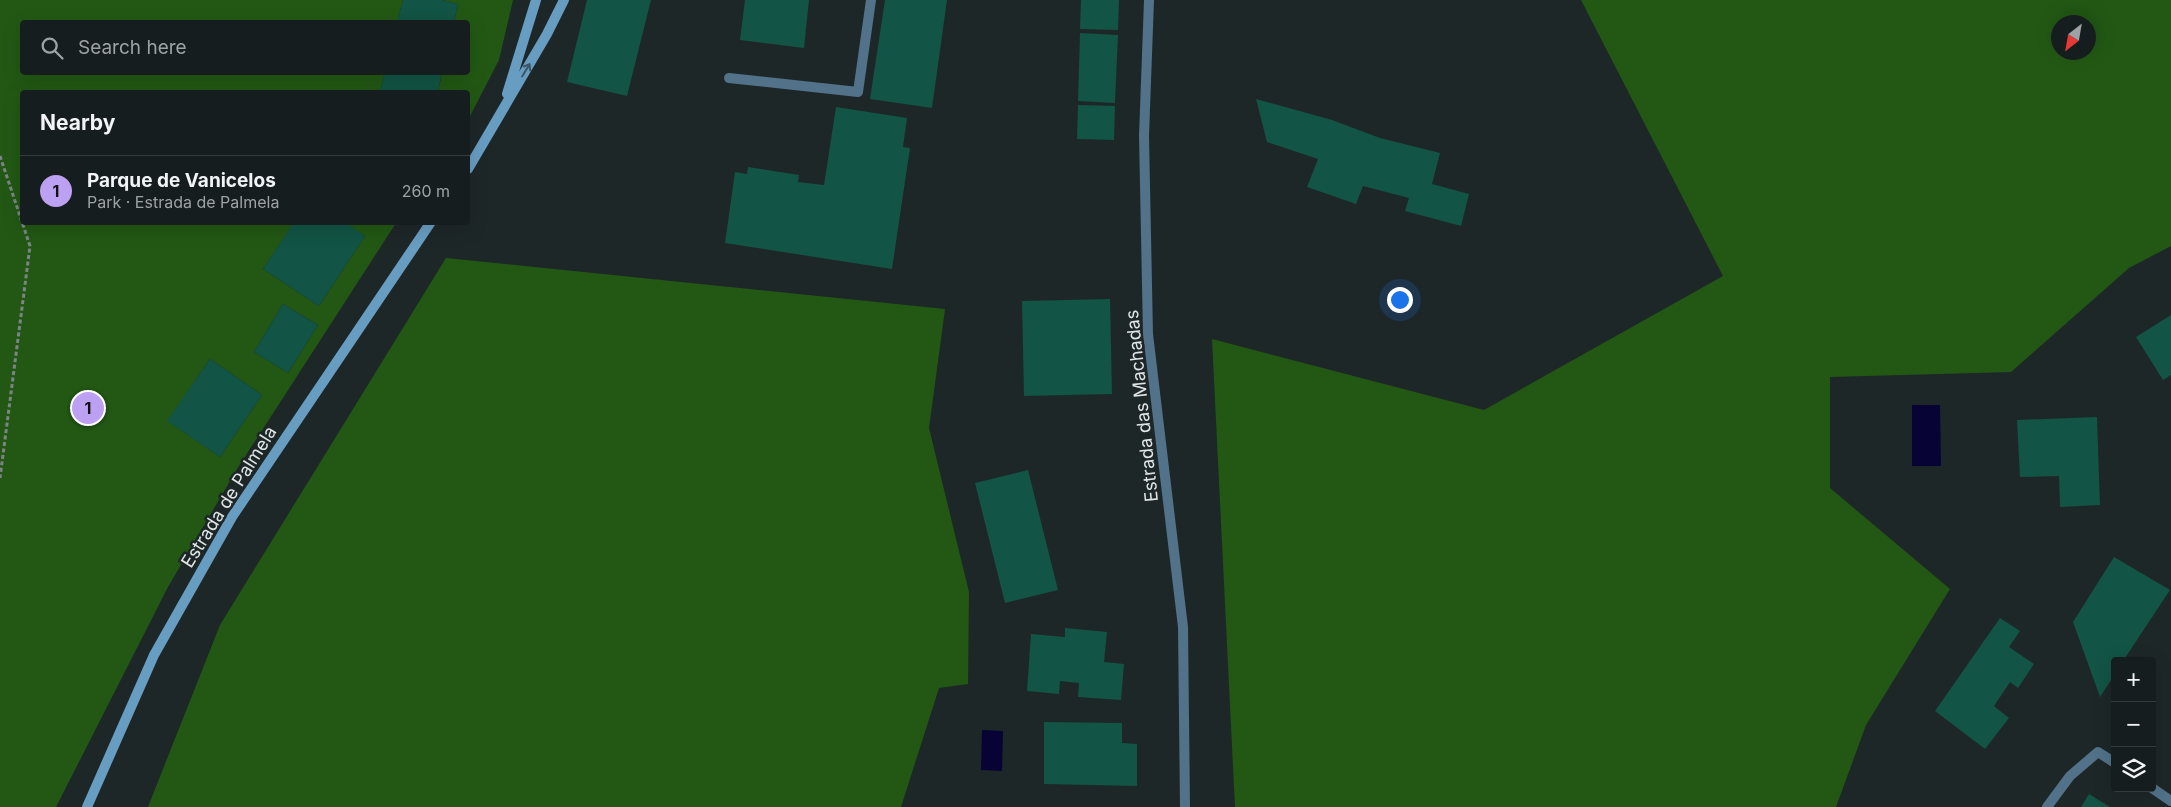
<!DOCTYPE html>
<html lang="en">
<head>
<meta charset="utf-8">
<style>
  :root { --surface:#161d1e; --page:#232a2b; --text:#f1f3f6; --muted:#9ea2a4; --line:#353b3c; --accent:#bca0f2 }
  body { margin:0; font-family:Inter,sans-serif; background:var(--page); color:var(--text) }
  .controls { position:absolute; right:15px; bottom:15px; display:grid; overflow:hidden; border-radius:5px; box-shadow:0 5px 20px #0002 }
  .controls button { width:45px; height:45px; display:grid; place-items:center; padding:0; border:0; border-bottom:1px solid var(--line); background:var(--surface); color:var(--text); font:25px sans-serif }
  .compass { position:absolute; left:2051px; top:15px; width:45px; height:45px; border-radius:50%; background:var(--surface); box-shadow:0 5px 20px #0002; rotate:211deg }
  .you { position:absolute; left:1399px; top:299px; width:18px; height:18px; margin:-12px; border:4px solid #fff; border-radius:50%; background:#1a73e8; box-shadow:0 0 0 8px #1a73e833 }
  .badge { display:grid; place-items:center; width:32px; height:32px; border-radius:50%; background:var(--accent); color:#111; font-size:16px; font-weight:700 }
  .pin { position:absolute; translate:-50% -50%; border:2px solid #fff; box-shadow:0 1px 5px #0006 }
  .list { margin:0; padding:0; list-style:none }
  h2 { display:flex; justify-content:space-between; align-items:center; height:65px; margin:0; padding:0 20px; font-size:21px }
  h2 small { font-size:16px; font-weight:400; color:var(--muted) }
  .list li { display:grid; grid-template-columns:32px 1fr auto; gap:15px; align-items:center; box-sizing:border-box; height:70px; padding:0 20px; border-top:1px solid var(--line) }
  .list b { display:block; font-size:19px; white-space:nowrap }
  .list p { margin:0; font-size:16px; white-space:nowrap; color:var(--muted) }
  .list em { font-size:16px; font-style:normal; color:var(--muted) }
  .icon { flex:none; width:28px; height:28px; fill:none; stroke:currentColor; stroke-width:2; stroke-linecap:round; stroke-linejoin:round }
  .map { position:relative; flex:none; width:2171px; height:807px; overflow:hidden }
  .search { position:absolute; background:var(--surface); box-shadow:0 5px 20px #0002; left:20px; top:20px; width:450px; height:55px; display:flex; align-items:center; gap:12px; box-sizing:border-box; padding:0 18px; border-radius:5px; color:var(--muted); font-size:19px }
  .panel { position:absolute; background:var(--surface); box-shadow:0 5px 20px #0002; left:20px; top:90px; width:450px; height:135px; border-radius:5px }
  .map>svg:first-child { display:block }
  .green { fill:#225814; fill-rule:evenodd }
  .water { fill:#070435 }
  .building { fill:#125445 }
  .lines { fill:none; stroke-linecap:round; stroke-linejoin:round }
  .path { stroke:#7d8485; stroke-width:3; stroke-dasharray:4 2.5; stroke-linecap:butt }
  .street { stroke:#517289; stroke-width:10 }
  .secondary { stroke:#689dc2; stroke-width:10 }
  .oneway { stroke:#3c5666 }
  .labels { text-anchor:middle; stroke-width:5; stroke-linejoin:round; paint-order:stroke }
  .street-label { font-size:18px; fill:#e0e6e6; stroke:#1e2728 }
</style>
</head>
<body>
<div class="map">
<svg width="2171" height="807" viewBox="0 0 2171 807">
  <rect width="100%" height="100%" fill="#1e2728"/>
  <path class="green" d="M0,0H403L397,22H22V72L385,73L380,92H22V222L294,223L263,269L319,306L365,236L345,223H396L237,469L168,587L56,807H0ZM283,304L318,325L288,373L254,352ZM210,359L262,395L220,457L168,421Z
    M442,0H513L499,60L468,120V92H438L442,73L468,72V22H454L458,4Z
    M1581,0H2171V246L2129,268L2011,372L1830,377V488L1950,589L1866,725L1836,807H1235L1212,339L1484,410L1723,276ZM2058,22H2088V52H2058Z
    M446,258L945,309L929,428L969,592L968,684L939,688L901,807H148L220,625Z"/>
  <path class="water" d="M1912,405H1940L1941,466H1912Z
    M982,730L1003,731L1002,771L981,770Z"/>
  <path class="building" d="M403,0H442L458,4L454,22H397Z
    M587,0H651L627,96L567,82Z
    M745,0H809L804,48L740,40Z
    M885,0H947L932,108L870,99Z
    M1081,0H1119L1118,30L1080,29Z
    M1080,33L1118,35L1115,103L1078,101Z
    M385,72H442L438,92H380Z
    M1256,99L1332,120L1380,138L1440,153L1432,184L1469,194L1461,226L1405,211L1409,198L1363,186L1356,204L1307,187L1318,159L1267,142Z
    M1078,105L1115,106L1114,140L1077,139Z
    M836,107L907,118L903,147L910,148L892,269L725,243L735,172L747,174L748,167L799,175L798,182L824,185Z
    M294,222H345L365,236L319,306L263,269Z
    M1110,299L1112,394L1024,396L1022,301Z
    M283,304L318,325L288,373L254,352Z
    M2171,315V375L2163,380L2136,337Z
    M210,359L262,395L220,457L167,421Z
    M2097,417L2100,505L2060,507L2059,476L2020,477L2017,420Z
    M1028,470L1058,590L1005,603L975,483Z
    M2114,557L2170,590L2123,661H2115V674L2100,697L2073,622Z
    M2000,618L2020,631L2009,647L2034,664L2018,688L2010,682L1994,706L2009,718L1985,749L1935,711Z
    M1065,628L1107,632L1104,662L1124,664L1121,700L1078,697L1079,683L1060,681L1059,694L1027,691L1031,634L1065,637Z
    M1044,722L1122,723V743L1137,744V786L1044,784Z
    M2089,794L2110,807H2081Z"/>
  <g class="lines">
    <path class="path" d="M0,156L30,246L0,478"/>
    <path class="street" d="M1149,0L1144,136L1148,334L1183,627L1185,807
      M729,78L858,92L871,0
      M2152,788L2171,801
      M2047,807L2070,776L2098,752L2115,763"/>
    <path class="secondary" d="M507,94L536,0
      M468,169L547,34L564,0
      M87,807L154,655L232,517L431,222"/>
  </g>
  <defs><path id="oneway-shaft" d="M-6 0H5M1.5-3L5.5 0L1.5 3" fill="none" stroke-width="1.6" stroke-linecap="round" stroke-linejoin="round" transform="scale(1.25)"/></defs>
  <use class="oneway" href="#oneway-shaft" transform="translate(526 70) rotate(-59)"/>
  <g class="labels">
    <g class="street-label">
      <text transform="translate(1142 406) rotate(-96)" y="6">Estrada das Machadas</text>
      <text transform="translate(229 497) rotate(-58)" y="6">Estrada de Palmela</text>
    </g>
  </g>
</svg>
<div class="controls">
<button>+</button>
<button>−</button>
<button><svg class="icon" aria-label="layers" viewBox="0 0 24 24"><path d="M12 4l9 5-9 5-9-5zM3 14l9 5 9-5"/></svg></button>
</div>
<svg class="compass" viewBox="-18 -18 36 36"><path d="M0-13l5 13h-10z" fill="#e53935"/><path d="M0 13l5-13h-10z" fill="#9ea2a4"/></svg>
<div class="you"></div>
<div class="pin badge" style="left:88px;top:408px">1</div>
<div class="search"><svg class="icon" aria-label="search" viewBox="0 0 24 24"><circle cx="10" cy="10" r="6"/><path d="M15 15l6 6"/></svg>Search here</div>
<section class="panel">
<h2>Nearby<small></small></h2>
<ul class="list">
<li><span class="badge">1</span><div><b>Parque de Vanicelos</b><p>Park · Estrada de Palmela</p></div><em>260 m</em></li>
</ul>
</section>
</div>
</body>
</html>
